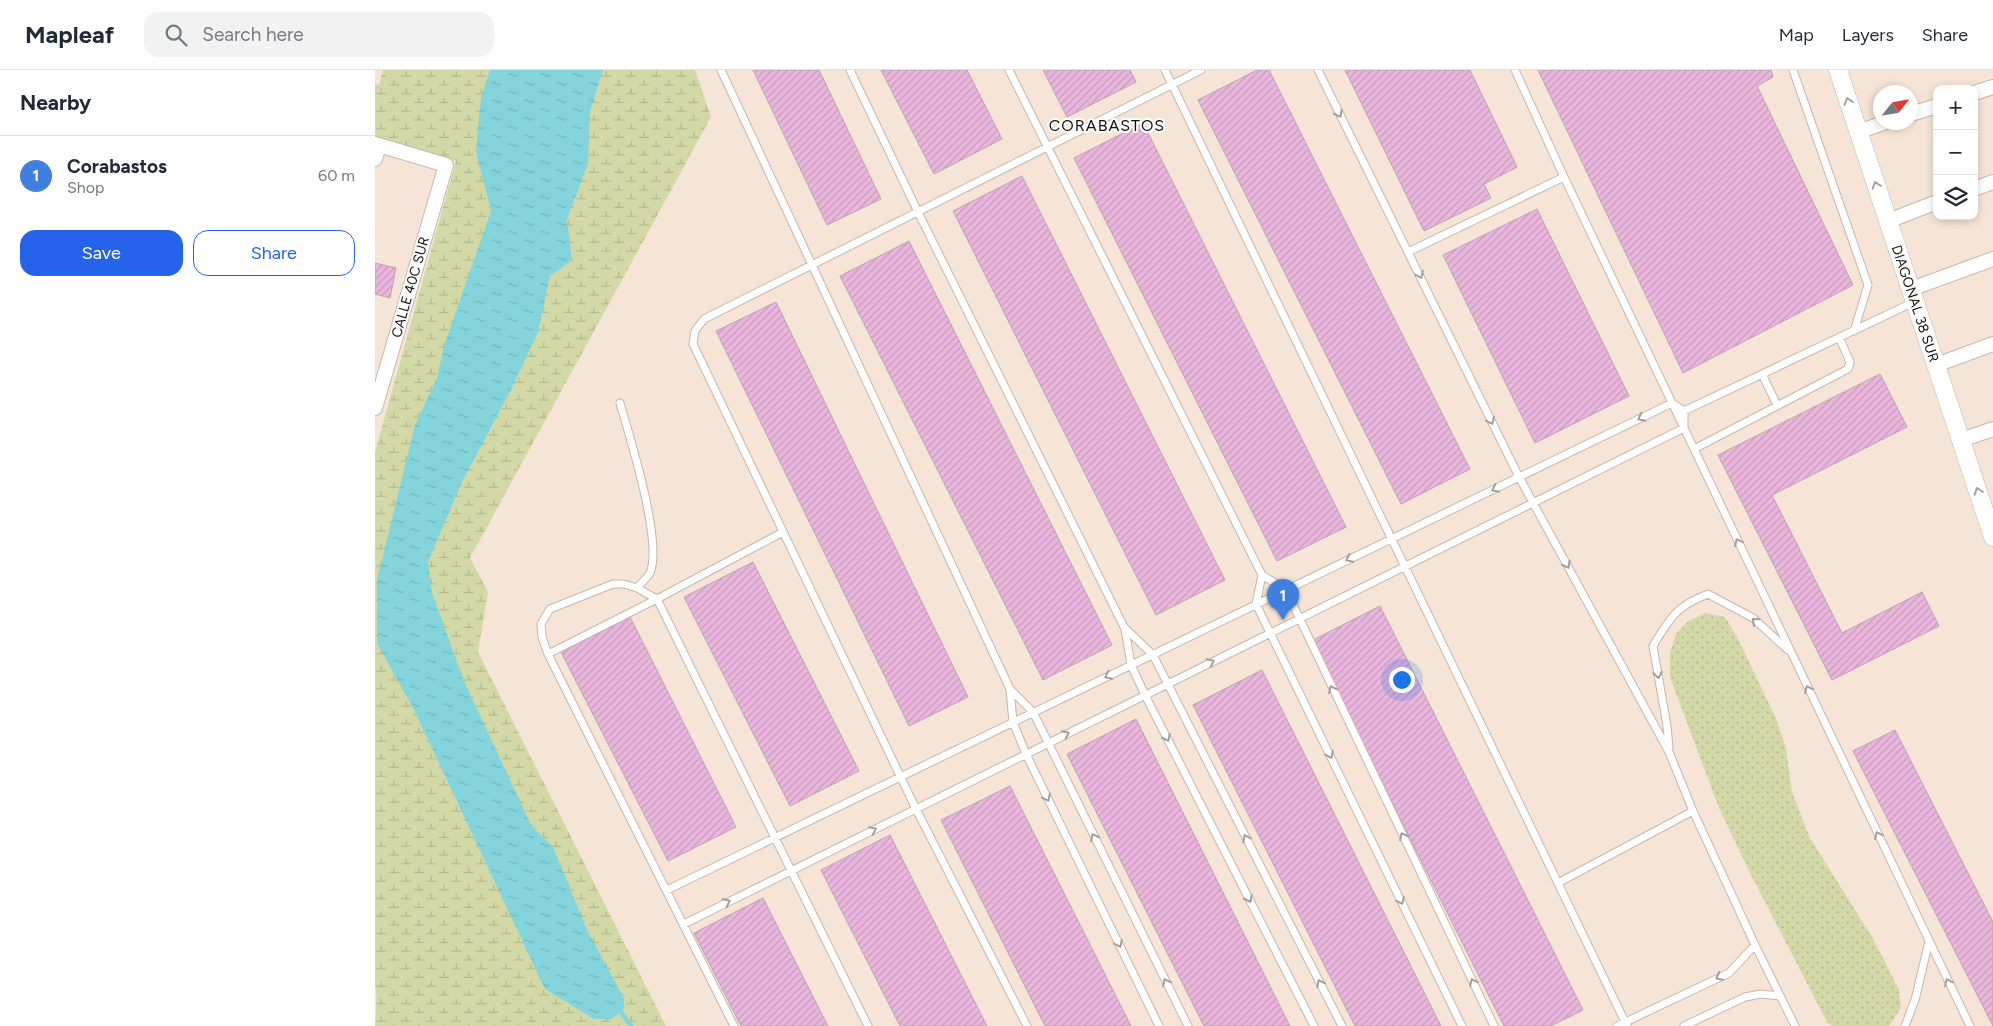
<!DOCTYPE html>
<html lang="en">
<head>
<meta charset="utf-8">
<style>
  :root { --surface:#fff; --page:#f2f2f3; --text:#1f2937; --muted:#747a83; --line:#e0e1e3; --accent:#2563eb }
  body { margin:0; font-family:Figtree,sans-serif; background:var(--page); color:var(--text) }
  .controls { position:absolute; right:15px; top:15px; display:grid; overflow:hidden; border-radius:10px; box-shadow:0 2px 8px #0003 }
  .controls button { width:45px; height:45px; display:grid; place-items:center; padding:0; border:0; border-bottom:1px solid var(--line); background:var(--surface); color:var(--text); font:25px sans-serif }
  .compass { position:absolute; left:1498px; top:15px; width:45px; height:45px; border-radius:50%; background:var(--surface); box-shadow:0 2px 8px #0003; rotate:59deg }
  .you { position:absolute; left:1026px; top:609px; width:18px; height:18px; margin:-12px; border:4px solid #fff; border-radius:50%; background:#1a73e8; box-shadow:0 0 0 8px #1a73e833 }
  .badge { display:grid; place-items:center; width:32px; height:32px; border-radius:50%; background:var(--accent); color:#fff; font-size:16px; font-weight:700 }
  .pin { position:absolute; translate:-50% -41px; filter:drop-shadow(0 1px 2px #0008) }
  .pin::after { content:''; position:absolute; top:26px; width:18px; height:15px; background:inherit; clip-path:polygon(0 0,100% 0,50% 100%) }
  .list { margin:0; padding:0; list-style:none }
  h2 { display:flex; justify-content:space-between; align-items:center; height:65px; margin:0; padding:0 20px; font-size:21px }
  h2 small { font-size:16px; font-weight:400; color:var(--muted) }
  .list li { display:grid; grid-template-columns:32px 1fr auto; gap:15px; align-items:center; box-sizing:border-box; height:80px; padding:0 20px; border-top:1px solid var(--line) }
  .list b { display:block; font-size:19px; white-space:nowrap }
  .list p { margin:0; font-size:16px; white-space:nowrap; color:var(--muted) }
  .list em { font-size:16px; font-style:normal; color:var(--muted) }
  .actions { display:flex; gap:10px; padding:15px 20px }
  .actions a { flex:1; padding:11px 0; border:1px solid var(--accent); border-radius:15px; text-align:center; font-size:18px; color:var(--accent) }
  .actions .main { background:var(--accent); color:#fff }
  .icon { flex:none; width:28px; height:28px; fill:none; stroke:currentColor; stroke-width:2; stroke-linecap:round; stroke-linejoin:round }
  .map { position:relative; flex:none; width:1618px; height:956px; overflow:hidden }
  header { display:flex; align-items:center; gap:30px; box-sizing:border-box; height:70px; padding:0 25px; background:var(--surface); border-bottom:1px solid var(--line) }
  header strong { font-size:24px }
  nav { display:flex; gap:28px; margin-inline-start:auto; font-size:18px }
  .search { width:350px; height:45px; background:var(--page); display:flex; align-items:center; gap:12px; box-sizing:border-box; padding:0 18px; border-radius:15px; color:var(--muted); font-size:19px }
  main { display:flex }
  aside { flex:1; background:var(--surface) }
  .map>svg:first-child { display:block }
  .green { fill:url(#green-dots) }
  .wetland { fill:url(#wetland-marsh) }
  .water { fill:url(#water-ripples) }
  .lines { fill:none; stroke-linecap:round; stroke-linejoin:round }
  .stream { stroke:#83d5db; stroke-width:4.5 }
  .building { fill:url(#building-hatch); stroke:#b7a6b3 }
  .service-casing { stroke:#c7b7a9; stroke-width:9 }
  .minor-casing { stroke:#c7b7a9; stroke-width:16 }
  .tertiary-casing { stroke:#c7b7a9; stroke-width:19 }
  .service { stroke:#fff; stroke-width:7 }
  .minor { stroke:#fff; stroke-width:14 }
  .tertiary { stroke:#fff; stroke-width:18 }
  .oneway { stroke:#a19f9d }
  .labels { text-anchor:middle; stroke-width:4; stroke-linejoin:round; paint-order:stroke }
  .street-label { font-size:14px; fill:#15100a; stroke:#fff }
  .quarter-label { font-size:16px; letter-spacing:1px; fill:#15100a; stroke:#fff }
</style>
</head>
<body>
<header>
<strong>Mapleaf</strong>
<div class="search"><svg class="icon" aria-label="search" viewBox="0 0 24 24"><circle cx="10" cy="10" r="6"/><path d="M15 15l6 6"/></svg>Search here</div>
<nav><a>Map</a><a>Layers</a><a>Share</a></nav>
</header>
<main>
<aside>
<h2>Nearby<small></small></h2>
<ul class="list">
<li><span class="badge" style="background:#3f7fe0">1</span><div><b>Corabastos</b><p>Shop</p></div><em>60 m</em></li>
</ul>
<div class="actions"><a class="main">Save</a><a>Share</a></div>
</aside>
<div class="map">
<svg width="1618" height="956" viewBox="0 0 1618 956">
  <defs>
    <pattern id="green-dots" width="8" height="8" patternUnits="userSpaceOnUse" patternTransform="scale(1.25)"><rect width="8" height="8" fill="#d2d9a7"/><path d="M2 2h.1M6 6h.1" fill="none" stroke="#b3b98e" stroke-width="1.8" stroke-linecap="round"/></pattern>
    <pattern id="wetland-marsh" width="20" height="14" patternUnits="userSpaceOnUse" patternTransform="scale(1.25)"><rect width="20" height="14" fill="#d2d9a7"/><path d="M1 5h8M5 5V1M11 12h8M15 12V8" fill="none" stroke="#b3b98e"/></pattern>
    <pattern id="water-ripples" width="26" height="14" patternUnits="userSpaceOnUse" patternTransform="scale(1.25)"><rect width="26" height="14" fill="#83d5db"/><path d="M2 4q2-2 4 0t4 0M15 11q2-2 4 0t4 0" fill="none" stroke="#70b6bb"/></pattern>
    <pattern id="building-hatch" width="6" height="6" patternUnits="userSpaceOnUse" patternTransform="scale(1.25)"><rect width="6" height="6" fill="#ebb6de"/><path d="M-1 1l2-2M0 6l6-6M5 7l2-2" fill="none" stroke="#c99bbd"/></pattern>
  </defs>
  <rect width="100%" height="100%" fill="#f6e5d6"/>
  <path class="green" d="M1330,543L1350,547L1362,567L1400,646L1411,678L1417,722L1435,768L1497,867L1524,920L1526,938L1514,956H1457L1452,952L1375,803L1344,738L1295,607V583L1301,564L1312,552Z"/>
  <path class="wetland" d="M8,0H320L336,47L95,488L113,522L103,582L291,956H0C0,947 3,922 0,916V382L81,91L0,69V14L4,15Z"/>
  <path class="water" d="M115,0H228L215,41L213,94L192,149L197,190L175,206L163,262L137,318L87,412L53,492L57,523L89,611L156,755L178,777L213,862L249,928V938L246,942L236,949H219L170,919L39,640L2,573V510L40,355L62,308L69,276L116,141L101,82L106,27Z"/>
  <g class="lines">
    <path class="stream" d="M246,942L256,956"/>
  </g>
  <path class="building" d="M378,0H444L506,129L452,155Z
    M506,0H592L627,69L559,104Z
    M668,0H755L761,12L692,47Z
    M882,0H894L1095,399L1026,434L823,30Z
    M970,0H1095L1142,97L1109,114L1116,128L1049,161Z
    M1163,0H1396L1398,7L1382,16L1478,215L1308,303Z
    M768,53L971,457L902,491L699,88Z
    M647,106L850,510L781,545L578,141Z
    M1162,139L1254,326L1160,373L1068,185Z
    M534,171L737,575L668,610L465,206Z
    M0,193L21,198L15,228L0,224Z
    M401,232L593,627L534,656L341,261Z
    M1505,304L1532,357L1397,425L1467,563L1547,522L1564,556L1457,610L1343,385Z
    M378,492L484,701L415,736L309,527Z
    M1005,536L1208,940L1176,956H1129L936,571Z
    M255,547L361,757L293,791L186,582Z
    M887,600L1066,956H980L818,635Z
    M761,649L915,956H829L692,684Z
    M1520,660L1618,852V956L1478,681Z
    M635,716L756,956H670L566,750Z
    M515,765L612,956H525L446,800Z
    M388,828L453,956H366L319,863Z"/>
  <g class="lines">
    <g class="service-casing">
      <path id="service" d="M346,0L635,619L658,642L813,956
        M475,0L543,142L750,559L756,595L770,625L939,956
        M634,0L887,505L911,520L1119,956
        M790,0L1252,956
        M943,0L1144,407L1294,682L1318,741L1380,875L1420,956
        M1140,0L1189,107L1595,956
        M1418,0L1493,215L1479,261
        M1033,182L1189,107
        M1387,304L1402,335
        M245,333C255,368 288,472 275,503C272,508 266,513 262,518
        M1309,341L1539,232
        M1319,379L1473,299L1475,292L1464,267
        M887,505L881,534L1087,956
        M751,559L778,585L967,956
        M173,584L282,529L493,956
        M635,619L638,652L651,684L784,956
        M1294,678L1292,656L1278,576C1295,548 1301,536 1333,524L1378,548L1413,580
        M1183,813L1318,741
        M292,820L1297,333L1309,341
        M309,854L1309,358V341
        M359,956L173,584L167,567L166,554L175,539L238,514H249L262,518L282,529L408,462
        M652,956L541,739L318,274L320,261L329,249L826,0
        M1242,956L1354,903L1380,875
        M1309,956L1370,927L1386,924L1405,926
        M1530,956L1540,930L1554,871"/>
    </g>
    <g class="minor-casing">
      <path id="minor" d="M1599,23L1618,17
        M1536,44L1562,36
        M1483,62L1511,52
        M0,74L71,95L0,338
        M0,89L4,76
        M1599,119L1618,112
        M1513,151L1562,132
        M1536,219L1618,189
        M1561,295L1618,274
        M1586,370L1618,359"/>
    </g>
    <g class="tertiary-casing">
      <g id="tertiary">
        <path id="s1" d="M1463,0L1618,467"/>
      </g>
    </g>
    <use href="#service" class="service"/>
    <use href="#minor" class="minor"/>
    <use href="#tertiary" class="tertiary"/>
  </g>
  <defs><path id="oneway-chevron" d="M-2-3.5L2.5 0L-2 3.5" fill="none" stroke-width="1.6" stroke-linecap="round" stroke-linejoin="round" transform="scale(1.25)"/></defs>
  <g class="oneway">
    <use href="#oneway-chevron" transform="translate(1473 31) rotate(-108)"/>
    <use href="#oneway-chevron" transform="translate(964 44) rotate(63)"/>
    <use href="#oneway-chevron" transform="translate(1501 115) rotate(-108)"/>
    <use href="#oneway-chevron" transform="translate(1045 205) rotate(64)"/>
    <use href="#oneway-chevron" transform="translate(1266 348) rotate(154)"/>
    <use href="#oneway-chevron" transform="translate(1116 351) rotate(64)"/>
    <use href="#oneway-chevron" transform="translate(1120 419) rotate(154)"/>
    <use href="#oneway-chevron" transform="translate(1603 421) rotate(-108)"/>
    <use href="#oneway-chevron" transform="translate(1363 472) rotate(-116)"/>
    <use href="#oneway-chevron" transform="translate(974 489) rotate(154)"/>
    <use href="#oneway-chevron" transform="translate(1192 495) rotate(61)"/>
    <use href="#oneway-chevron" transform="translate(1380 551) rotate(-141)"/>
    <use href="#oneway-chevron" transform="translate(836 592) rotate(-26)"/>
    <use href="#oneway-chevron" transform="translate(1283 605) rotate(80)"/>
    <use href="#oneway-chevron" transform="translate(733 606) rotate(154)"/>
    <use href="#oneway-chevron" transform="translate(957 619) rotate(-116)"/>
    <use href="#oneway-chevron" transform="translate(1433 619) rotate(-115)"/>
    <use href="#oneway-chevron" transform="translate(691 664) rotate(-26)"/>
    <use href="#oneway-chevron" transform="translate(792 668) rotate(63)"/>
    <use href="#oneway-chevron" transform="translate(955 685) rotate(64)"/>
    <use href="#oneway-chevron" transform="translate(672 728) rotate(64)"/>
    <use href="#oneway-chevron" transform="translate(498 760) rotate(-26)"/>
    <use href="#oneway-chevron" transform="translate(1503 765) rotate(-116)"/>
    <use href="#oneway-chevron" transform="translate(1028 766) rotate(-116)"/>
    <use href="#oneway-chevron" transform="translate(719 767) rotate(-116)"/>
    <use href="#oneway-chevron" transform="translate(871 768) rotate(-117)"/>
    <use href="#oneway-chevron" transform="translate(874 829) rotate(63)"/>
    <use href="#oneway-chevron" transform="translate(1026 831) rotate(64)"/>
    <use href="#oneway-chevron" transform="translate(352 832) rotate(-26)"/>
    <use href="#oneway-chevron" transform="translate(744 874) rotate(64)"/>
    <use href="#oneway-chevron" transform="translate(1344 907) rotate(155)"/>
    <use href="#oneway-chevron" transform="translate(791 912) rotate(-116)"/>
    <use href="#oneway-chevron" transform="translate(1098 912) rotate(-116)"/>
    <use href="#oneway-chevron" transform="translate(1573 912) rotate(-116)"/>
    <use href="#oneway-chevron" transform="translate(945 913) rotate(-117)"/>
  </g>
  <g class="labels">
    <g class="street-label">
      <text transform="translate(35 217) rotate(-74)" y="5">CALLE 40C SUR</text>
      <text dy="5" stroke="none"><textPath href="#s1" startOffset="246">DIAGONAL 38 SUR</textPath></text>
    </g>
    <g class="quarter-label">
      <text x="732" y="61">CORABASTOS</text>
    </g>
  </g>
</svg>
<div class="controls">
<button>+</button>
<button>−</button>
<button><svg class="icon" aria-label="layers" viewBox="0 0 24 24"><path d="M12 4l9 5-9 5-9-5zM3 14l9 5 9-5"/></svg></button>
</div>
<svg class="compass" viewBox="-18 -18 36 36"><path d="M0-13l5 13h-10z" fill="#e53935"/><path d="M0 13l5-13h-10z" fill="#747a83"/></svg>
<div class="you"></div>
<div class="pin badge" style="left:908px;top:550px;background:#3f7fe0">1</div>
</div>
</main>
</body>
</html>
